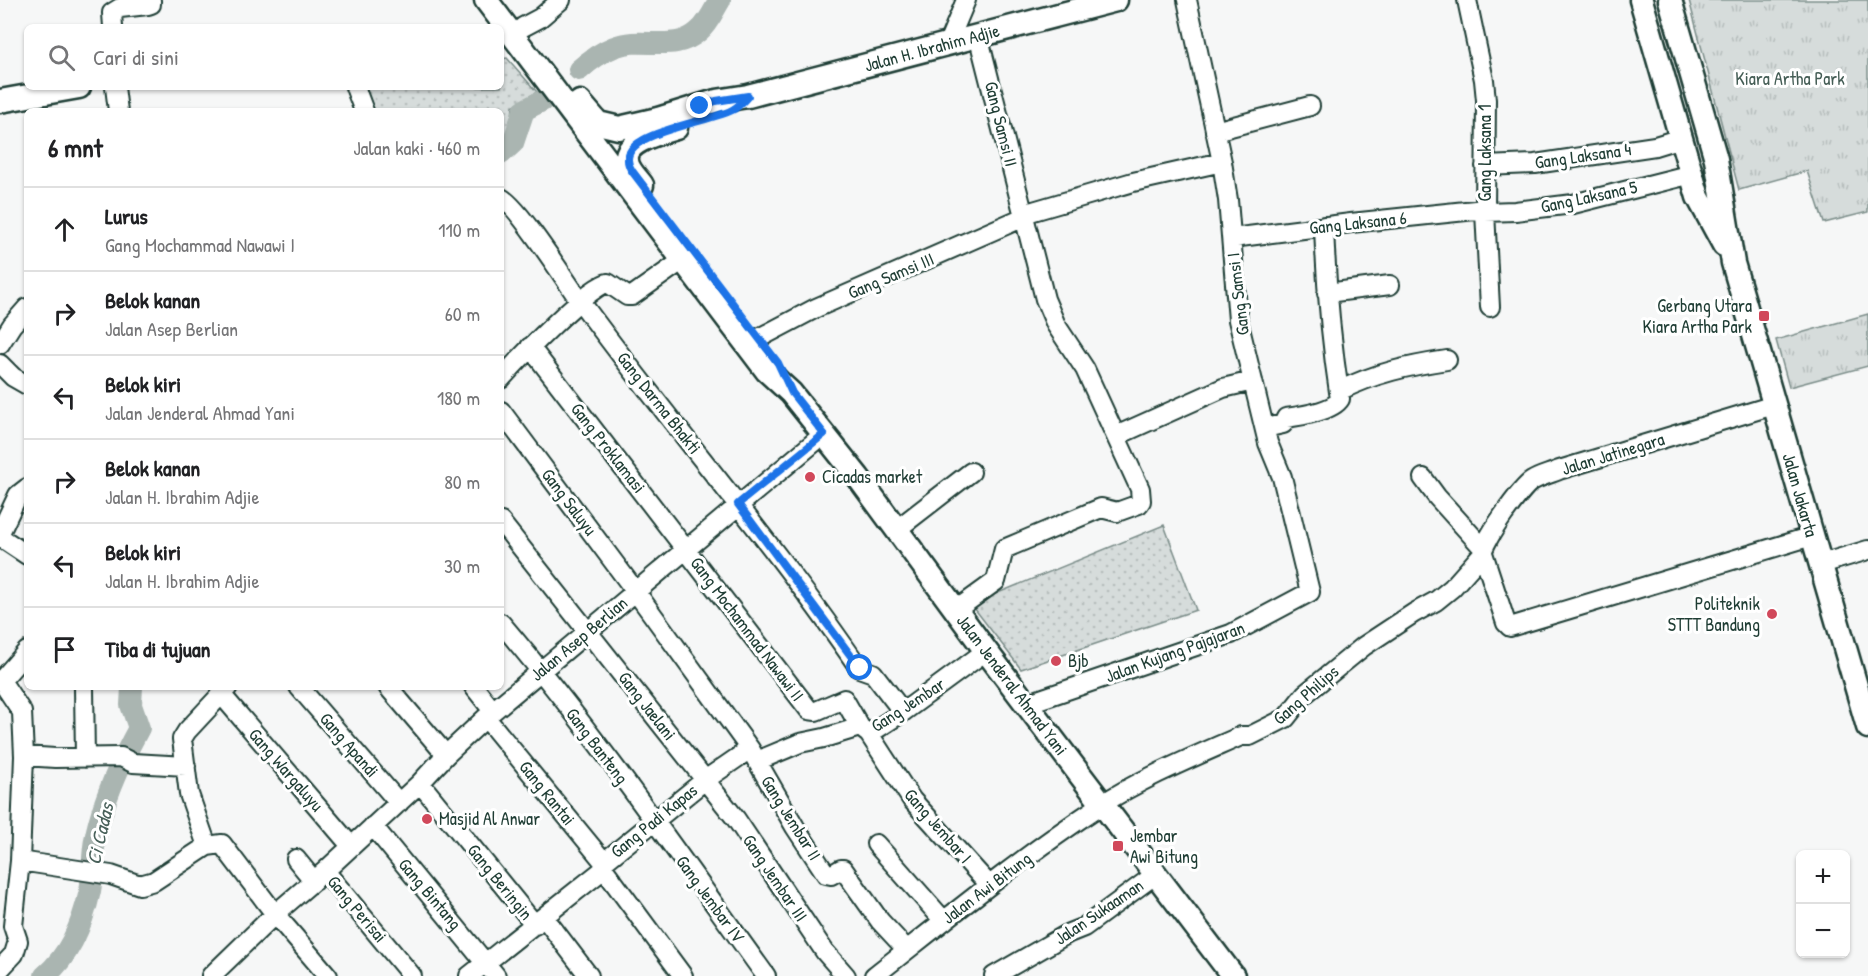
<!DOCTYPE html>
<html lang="id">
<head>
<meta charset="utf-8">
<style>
  :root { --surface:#fff; --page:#f6f6f6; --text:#202124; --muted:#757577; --line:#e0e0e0 }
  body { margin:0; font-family:"Patrick Hand",sans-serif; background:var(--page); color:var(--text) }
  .controls { position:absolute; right:18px; bottom:18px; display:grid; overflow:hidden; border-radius:9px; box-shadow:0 2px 4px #0004 }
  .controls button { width:54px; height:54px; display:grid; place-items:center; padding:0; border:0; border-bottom:2px solid var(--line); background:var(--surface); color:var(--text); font:30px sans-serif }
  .stop { position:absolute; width:18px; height:18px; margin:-14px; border:4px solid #1a73e8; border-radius:50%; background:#fff }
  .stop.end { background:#1a73e8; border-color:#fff; box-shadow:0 2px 6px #0008 }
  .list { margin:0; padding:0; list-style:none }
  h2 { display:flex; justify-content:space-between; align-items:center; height:78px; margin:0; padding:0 24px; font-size:26px }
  h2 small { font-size:20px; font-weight:400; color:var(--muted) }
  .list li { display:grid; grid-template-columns:39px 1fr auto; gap:18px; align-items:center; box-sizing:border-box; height:84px; padding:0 24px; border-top:2px solid var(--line) }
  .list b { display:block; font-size:22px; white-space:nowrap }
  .list p { margin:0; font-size:20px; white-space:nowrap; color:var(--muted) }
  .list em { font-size:20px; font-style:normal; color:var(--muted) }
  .icon { flex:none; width:33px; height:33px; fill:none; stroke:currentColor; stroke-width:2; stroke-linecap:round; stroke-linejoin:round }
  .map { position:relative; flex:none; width:1868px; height:976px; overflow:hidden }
  .search { position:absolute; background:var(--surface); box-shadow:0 2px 4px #0004; left:24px; top:24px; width:480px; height:66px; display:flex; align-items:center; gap:15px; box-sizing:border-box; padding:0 21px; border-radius:9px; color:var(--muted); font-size:22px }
  .panel { position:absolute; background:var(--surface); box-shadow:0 2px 4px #0004; left:24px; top:108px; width:480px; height:582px; border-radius:9px }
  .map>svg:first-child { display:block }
  .grass { fill:url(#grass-dots); stroke:#7a8c88; stroke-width:1.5 }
  .park { fill:url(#park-tufts); stroke:#7a8c88; stroke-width:1.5 }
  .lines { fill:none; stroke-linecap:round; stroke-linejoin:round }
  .river { stroke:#aab5b1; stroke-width:22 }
  .minor-casing { stroke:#1f3d34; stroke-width:22 }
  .major-casing { stroke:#1f3d34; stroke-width:27 }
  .minor { stroke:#fff; stroke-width:18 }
  .major { stroke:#fff; stroke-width:22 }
  .route { stroke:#1a73e8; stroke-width:8 }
  .poi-dot { fill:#d1495b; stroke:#fff; stroke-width:2 }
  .labels { text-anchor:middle; stroke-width:6; stroke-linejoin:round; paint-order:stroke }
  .street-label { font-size:18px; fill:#1f3d34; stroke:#fff }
  .park-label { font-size:18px; fill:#445d55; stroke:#fff }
  .poi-label { font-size:18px; fill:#1f3d34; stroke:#fff; text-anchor:start }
  .water-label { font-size:20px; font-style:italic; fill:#49615a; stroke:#fff }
</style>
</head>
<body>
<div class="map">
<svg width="1868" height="976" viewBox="0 0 1868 976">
  <defs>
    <pattern id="grass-dots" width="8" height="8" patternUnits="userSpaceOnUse" patternTransform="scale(1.5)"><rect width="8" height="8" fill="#d6dcdb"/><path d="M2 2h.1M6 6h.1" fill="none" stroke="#b7bebd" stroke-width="1.8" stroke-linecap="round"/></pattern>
    <pattern id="park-tufts" width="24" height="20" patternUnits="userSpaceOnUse" patternTransform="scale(1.5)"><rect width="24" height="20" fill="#d6dcdb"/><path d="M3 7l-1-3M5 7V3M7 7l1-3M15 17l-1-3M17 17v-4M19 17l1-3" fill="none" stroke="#b7bebd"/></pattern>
  </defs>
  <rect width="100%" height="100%" fill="#f6f7f7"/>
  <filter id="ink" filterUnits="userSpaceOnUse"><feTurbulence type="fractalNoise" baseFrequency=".0167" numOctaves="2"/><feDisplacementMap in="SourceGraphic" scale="12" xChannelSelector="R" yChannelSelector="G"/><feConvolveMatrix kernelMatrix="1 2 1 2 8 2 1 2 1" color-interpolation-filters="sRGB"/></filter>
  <g filter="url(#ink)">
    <path class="grass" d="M507,58L537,92L513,106L511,130L501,146V111H369L361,87H501V59Z
      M1164,525L1196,610L1021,669L971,604Z"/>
    <path class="park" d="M1689,0H1868V212L1824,223L1807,171L1739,190Z
      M1868,314V366L1789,387L1776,340Z"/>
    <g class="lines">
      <path class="river" d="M579,70C589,61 601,52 614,47C642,35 674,54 699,31C708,24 714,10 720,0
        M501,154L513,143L524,110L542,101
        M45,976C70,955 83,922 90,891C93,874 92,857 95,840C102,803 121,761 139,728L131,705L132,687"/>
      <g class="minor-casing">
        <path id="minor" d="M1467,0L1484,80L1486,100L1485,212L1490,307
          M113,27L112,13L120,8L148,5L151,4V0
          M523,27L540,18L561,0
          M948,43L966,0
          M115,87L118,111
          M355,87L364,111
          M1215,131L1310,106
          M1485,166L1535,164L1655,146L1681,138
          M501,198C515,202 566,281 578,298C669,423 772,540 859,668L873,673L903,712
          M1485,212L1515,211L1573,204L1692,174
          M1023,214L1133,182L1222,162
          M1232,238L1351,223L1485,209
          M1327,293L1390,285
          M759,338L816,308L1024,217
          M0,344L12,325L27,308
          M530,347L809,710L816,711L844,699L860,727
          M0,364L13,377L27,385
          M501,379C517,361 589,285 608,283L627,296H632L683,260
          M1339,391C1375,373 1408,366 1447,360
          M501,411L636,592L750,749L795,827L826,874L831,875L841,869H843L880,921L907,950
          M1265,428L1283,424L1286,418C1300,416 1333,411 1340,399C1331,341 1326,284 1324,226
          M1116,436L1223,388L1253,381
          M1423,478L1437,497L1483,548
          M501,522L736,819L825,952L846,976
          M896,530L971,472
          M0,533L18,495L27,488
          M0,537L27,555
          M1483,553L1506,623L1510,627L1812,536
          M1821,564L1868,550
          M956,610L996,581L1004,549L1101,508L1117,512L1139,504L1141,501L1140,489L1085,369L1056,325L1045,299L978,35
          M501,623C596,735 680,857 766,976
          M0,679L22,712L24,756L20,861L13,926L18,941L14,954L0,969
          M0,682L27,651
          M84,687L85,758
          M299,687L399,803
          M388,687L446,755
          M474,687L493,711
          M221,694L351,846
          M1026,704L1231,634L1310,592L1282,477L1268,443L1238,320L1228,200L1222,162L1187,0
          M486,718L604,862V869L683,976
          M869,734L912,800L989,885
          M24,756L55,758L121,757L133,763L186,766
          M757,761L800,743L824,738L860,727L869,734L903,712L986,651
          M420,783L535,925
          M373,826L496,976
          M876,844L944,921
          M207,846L189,794L182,739L187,731L228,687
          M296,859L314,881
          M20,861L111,875L140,885L154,881L207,846L222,844L275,914L328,976
          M604,862L705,780L750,749
          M325,871L412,976
          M544,917L589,976
          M211,976L275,914L325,871L420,783L446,755L493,711L824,434
          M469,976L604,869
          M874,976C949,917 1022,857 1101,805C1142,778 1196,756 1241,736H1250L1286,718L1305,694L1364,646L1414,613L1436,601L1452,588L1483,553C1482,542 1521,488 1532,481C1540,476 1550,474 1559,470L1774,405
          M994,976L1069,933L1084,927L1156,874"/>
      </g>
      <g class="major-casing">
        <path id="major" d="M486,0L767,371L791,393L858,477L986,651L1233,976
          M1641,0L1698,197L1724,245
          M1670,0L1716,159L1733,263L1868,727
          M0,101L79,87
          M580,102L598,123L619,128L658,119L716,101L748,96L1116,0
          M642,185C637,178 627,169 627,160C624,141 663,132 676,128"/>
      </g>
      <use href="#minor" class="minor"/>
      <use href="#major" class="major"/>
    </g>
  </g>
  <g class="lines" filter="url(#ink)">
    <path class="route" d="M700,106L716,101L748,96C744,100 739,106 734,109C713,123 606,132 632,171L778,363L792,393L824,434L738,504L860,668"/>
  </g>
  <g class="poi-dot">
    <rect x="1758" y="310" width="12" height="12" rx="3"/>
    <circle cx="810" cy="477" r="6"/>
    <circle cx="1772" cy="614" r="6"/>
    <circle cx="1056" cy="661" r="6"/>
    <circle cx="427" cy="819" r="6"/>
    <rect x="1112" y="840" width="12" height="12" rx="3"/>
  </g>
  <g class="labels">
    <g class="street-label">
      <text transform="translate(932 48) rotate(-15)" y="6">Jalan H. Ibrahim Adjie</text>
      <text transform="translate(1001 124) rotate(76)" y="6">Gang Samsi II</text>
      <text transform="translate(1485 153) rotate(-90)" y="6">Gang Laksana 1</text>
      <text transform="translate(1583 156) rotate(-8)" y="6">Gang Laksana 4</text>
      <text transform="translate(1589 197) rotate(-12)" y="6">Gang Laksana 5</text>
      <text transform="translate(1358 223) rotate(-6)" y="6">Gang Laksana 6</text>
      <text transform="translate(891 276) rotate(-23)" y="6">Gang Samsi III</text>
      <text transform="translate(1238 294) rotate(-97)" y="6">Gang Samsi I</text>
      <text transform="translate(659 403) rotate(52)" y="6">Gang Darma Bhakti</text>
      <text transform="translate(608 448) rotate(52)" y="6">Gang Proklamasi</text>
      <text transform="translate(1613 454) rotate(-17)" y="6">Jalan Jatinegara</text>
      <text transform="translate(1800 495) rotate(74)" y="6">Jalan Jakarta</text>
      <text transform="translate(569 502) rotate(53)" y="6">Gang Saluyu</text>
      <text transform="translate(747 629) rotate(53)" y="6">Gang Mochammad Nawawi II</text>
      <text transform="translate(579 639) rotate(-40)" y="6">Jalan Asep Berlian</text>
      <text transform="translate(1175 652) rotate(-20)" y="6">Jalan Kujang Pajajaran</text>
      <text transform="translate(1012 685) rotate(53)" y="6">Jalan Jenderal Ahmad Yani</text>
      <text transform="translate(1306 695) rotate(-41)" y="6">Gang Philips</text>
      <text transform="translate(908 705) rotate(-33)" y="6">Gang Jembar</text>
      <text transform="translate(647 706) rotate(52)" y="6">Gang Jaelani</text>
      <text transform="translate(349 745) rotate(49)" y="6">Gang Apandi</text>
      <text transform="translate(597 746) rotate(53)" y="6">Gang Banteng</text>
      <text transform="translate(286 770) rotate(49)" y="6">Gang Wargaluyu</text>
      <text transform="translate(547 793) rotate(51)" y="6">Gang Rantai</text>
      <text transform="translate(791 818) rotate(58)" y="6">Gang Jembar II</text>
      <text transform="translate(654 821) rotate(-39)" y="6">Gang Padi Kapas</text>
      <text transform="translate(938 826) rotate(49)" y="6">Gang Jembar I</text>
      <text transform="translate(775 878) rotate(56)" y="6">Gang Jembar III</text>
      <text transform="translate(500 882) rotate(51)" y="6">Gang Beringin</text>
      <text transform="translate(987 888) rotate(-37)" y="6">Jalan Awi Bitung</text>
      <text transform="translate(430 894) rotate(50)" y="6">Gang Bintang</text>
      <text transform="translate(710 899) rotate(54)" y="6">Gang Jembar IV</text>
      <text transform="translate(357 909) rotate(50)" y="6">Gang Perisai</text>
      <text transform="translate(1099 912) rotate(-34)" y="6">Jalan Sukaaman</text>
    </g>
    <g class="park-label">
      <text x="1790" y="85">Kiara Artha Park</text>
    </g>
    <g class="poi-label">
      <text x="1752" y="312" text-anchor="end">Gerbang Utara<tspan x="1752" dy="21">Kiara Artha Park</tspan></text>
      <text x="822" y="483">Cicadas market</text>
      <text x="1760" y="610" text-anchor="end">Politeknik<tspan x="1760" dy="21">STTT Bandung</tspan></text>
      <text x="1068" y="667">Bjb</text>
      <text x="439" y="825">Masjid Al Anwar</text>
      <text x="1130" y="842">Jembar<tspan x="1130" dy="21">Awi Bitung</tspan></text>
    </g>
    <g class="water-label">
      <text transform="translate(100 834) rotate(-77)" y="7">Ci Cadas</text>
    </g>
  </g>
</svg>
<div class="controls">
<button>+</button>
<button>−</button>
</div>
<div class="stop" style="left:860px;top:668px"></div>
<div class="stop end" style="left:700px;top:106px"></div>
<div class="search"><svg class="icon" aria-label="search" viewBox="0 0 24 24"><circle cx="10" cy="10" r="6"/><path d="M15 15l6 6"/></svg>Cari di sini</div>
<section class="panel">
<h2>6 mnt<small>Jalan kaki · 460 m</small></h2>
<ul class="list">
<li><svg class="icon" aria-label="ahead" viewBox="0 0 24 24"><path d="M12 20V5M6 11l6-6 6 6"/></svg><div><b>Lurus</b><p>Gang Mochammad Nawawi I</p></div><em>110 m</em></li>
<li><svg class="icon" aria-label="right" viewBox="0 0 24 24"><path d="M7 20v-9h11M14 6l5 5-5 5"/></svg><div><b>Belok kanan</b><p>Jalan Asep Berlian</p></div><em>60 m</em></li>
<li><svg class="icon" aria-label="left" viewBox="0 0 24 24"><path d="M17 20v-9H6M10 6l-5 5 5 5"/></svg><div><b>Belok kiri</b><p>Jalan Jenderal Ahmad Yani</p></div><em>180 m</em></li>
<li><svg class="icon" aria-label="right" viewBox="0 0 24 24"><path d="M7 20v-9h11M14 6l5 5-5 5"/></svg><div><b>Belok kanan</b><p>Jalan H. Ibrahim Adjie</p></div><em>80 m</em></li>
<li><svg class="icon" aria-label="left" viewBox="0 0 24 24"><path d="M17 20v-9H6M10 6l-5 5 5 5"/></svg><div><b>Belok kiri</b><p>Jalan H. Ibrahim Adjie</p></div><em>30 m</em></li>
<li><svg class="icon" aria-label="arrive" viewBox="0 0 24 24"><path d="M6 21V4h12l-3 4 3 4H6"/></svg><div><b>Tiba di tujuan</b></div></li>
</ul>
</section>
</div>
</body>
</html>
